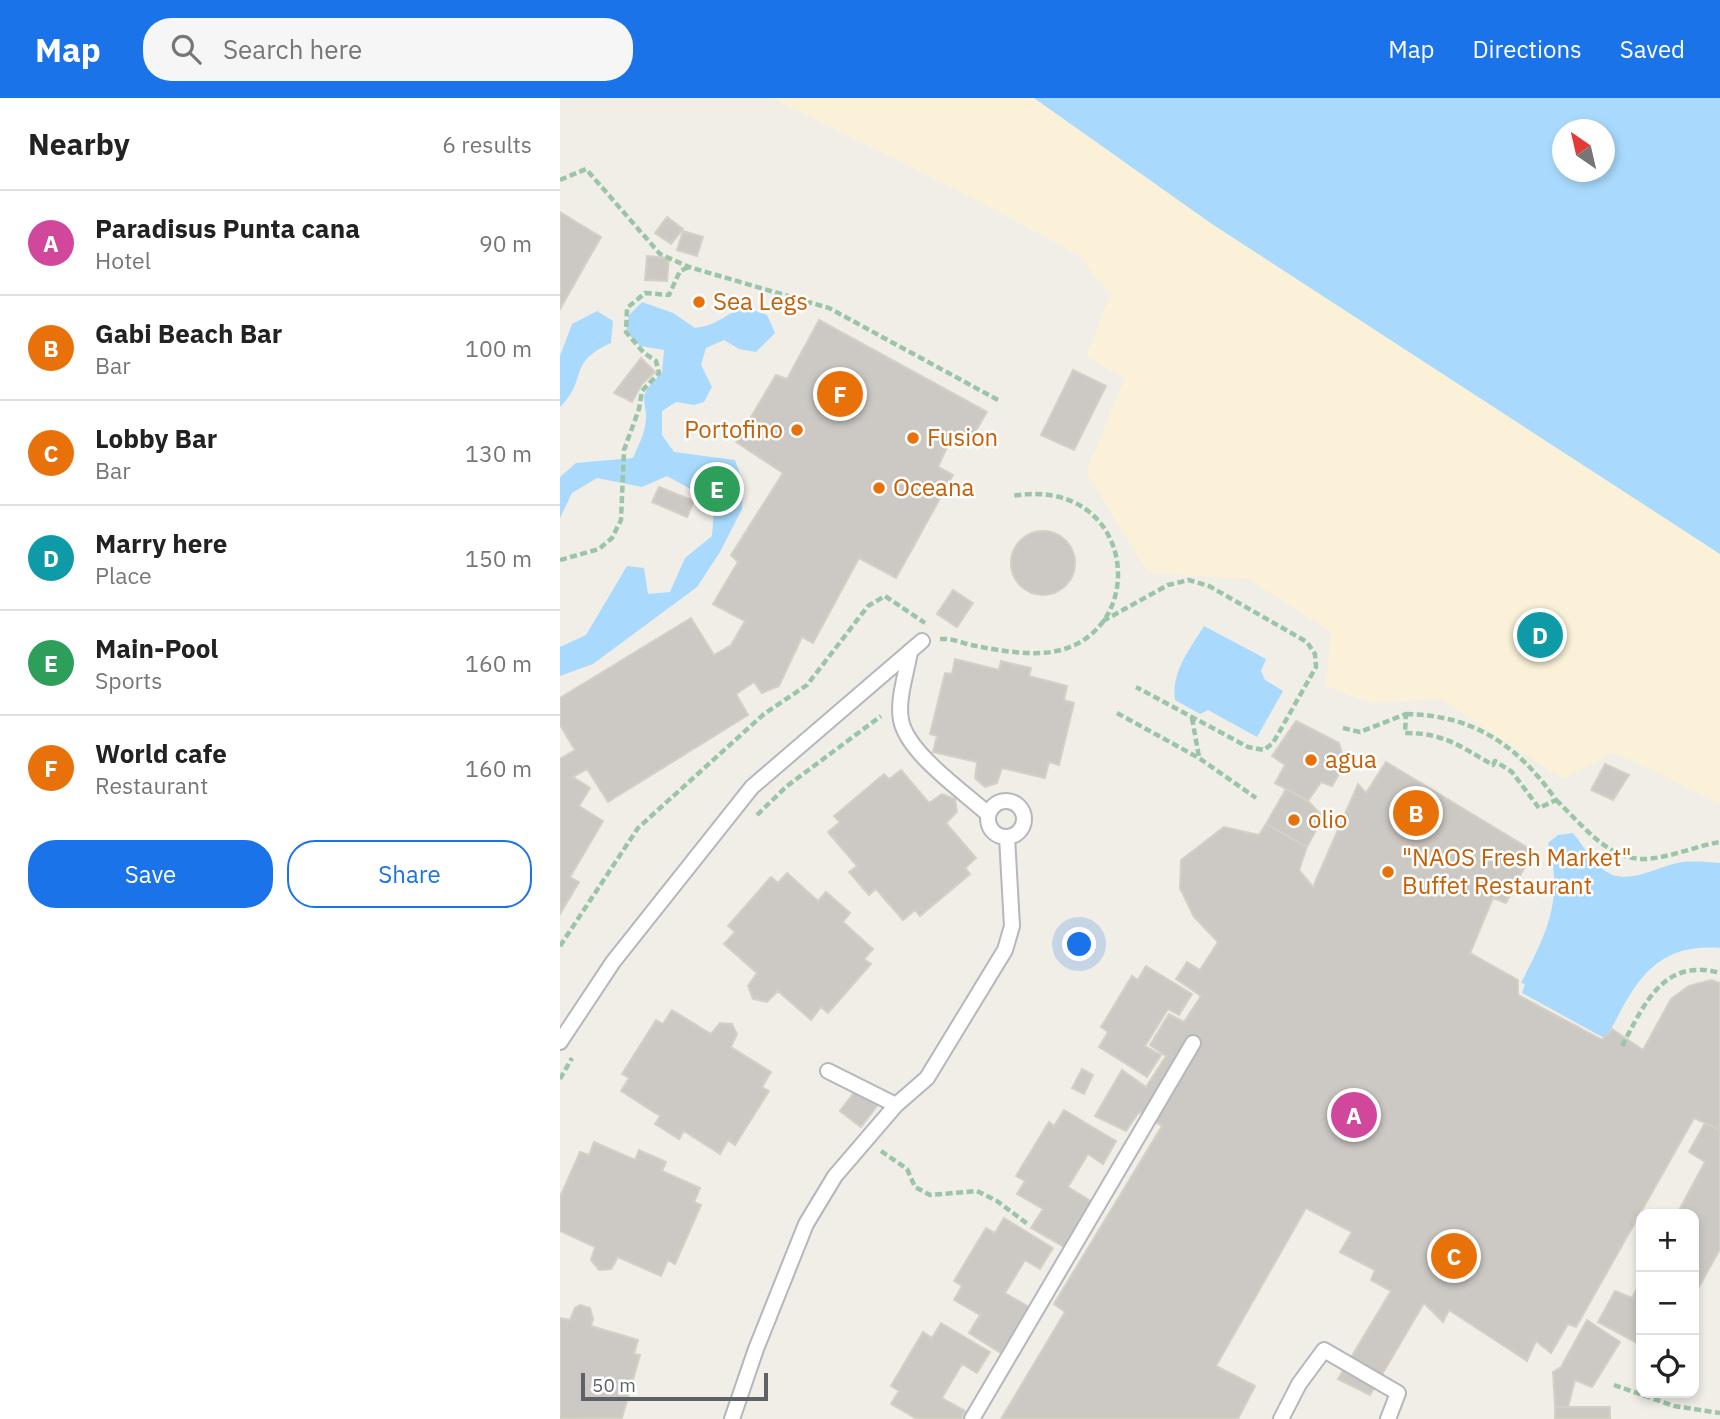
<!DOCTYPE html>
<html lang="en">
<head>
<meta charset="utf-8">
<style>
  :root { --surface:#fff; --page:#f6f6f6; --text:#222; --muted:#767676; --line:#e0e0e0; --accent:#1a73e8 }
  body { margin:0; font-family:"IBM Plex Sans",sans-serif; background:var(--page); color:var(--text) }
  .controls { position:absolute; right:21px; bottom:21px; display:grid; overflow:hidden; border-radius:14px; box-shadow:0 4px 10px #0003 }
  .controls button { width:63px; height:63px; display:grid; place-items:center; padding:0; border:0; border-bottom:2px solid var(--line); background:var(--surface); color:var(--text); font:35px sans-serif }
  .compass { position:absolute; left:992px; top:21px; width:63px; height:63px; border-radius:50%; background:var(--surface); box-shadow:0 4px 10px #0003; rotate:326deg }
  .scale { position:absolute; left:21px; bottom:18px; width:187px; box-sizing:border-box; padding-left:7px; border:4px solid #5e6267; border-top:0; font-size:19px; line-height:24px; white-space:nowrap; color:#5e6267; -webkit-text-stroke:5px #fff; paint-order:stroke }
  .you { position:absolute; left:520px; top:847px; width:24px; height:24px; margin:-18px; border:5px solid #fff; border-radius:50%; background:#1a73e8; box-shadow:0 0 0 10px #1a73e833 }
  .badge { display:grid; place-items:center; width:46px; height:46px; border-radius:50%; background:var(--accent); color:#fff; font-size:23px; font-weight:700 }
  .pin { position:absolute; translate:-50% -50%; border:4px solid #fff; box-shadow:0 2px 7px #0006 }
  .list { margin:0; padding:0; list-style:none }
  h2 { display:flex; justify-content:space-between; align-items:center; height:91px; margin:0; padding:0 28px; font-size:30px }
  h2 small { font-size:23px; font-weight:400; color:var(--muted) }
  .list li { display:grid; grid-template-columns:46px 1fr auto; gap:21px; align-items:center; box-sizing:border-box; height:105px; padding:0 28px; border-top:2px solid var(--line) }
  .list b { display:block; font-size:26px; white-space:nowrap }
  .list p { margin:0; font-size:23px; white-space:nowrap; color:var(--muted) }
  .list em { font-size:23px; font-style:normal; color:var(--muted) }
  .actions { display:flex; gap:14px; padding:21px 28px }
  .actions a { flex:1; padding:16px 0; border:2px solid var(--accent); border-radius:28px; text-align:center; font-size:24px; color:var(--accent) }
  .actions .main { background:var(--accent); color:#fff }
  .icon { flex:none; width:38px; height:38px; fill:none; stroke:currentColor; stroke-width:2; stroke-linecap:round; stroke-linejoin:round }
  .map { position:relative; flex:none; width:1160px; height:1321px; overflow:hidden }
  header { display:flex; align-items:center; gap:42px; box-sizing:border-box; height:98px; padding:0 35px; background:var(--accent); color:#fff }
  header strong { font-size:33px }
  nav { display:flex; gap:38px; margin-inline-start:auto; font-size:24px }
  .search { width:490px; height:63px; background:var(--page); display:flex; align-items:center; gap:18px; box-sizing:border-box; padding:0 24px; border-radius:28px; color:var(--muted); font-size:26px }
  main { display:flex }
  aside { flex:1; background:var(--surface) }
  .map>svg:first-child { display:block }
  .sand { fill:#faf1d8 }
  .water { fill:#a9dafd; fill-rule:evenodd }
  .building { fill:#ccc9c4; stroke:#d5d0c5; stroke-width:2 }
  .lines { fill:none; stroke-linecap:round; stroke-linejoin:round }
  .lane-casing { stroke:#b4b7bb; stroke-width:18 }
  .path { stroke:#9bc5a7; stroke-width:4.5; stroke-dasharray:7 3.5; stroke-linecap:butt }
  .lane { stroke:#fff; stroke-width:14 }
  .food-dot { fill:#e8710a; stroke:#fff; stroke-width:2.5 }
  .labels { text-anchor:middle; stroke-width:5; stroke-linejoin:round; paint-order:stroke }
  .food-label { font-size:24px; fill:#c56008; stroke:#fff; text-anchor:start }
</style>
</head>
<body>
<header>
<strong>Map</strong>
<div class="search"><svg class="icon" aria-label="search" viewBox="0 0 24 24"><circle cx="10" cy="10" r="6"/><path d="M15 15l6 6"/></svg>Search here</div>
<nav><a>Map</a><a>Directions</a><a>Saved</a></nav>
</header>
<main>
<aside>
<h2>Nearby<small>6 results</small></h2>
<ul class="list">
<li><span class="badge" style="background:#d1479c">A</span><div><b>Paradisus Punta cana</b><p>Hotel</p></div><em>90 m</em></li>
<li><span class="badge" style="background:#e8710a">B</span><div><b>Gabi Beach Bar</b><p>Bar</p></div><em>100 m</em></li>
<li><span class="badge" style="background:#e8710a">C</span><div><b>Lobby Bar</b><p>Bar</p></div><em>130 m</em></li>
<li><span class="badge" style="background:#0f9aa8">D</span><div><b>Marry here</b><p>Place</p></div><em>150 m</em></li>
<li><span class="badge" style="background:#2e9e5b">E</span><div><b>Main-Pool</b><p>Sports</p></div><em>160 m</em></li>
<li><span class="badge" style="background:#e8710a">F</span><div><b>World cafe</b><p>Restaurant</p></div><em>160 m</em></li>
</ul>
<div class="actions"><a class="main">Save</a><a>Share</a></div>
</aside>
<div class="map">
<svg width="1160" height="1321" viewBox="0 0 1160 1321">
  <rect width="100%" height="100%" fill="#f0eee7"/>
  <path class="sand" d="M212,0H474L652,126L1160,456V705L1054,655L1003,681L880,601L809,605L766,588L771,534L688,481L588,475L526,374L565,281L526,258L550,198L519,157L358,72Z"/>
  <path class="water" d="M474,0H1160V456L652,126ZM1002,32H1044V74H1002Z
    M82,204L113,215L135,230C159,227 163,217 185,209L207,217L215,235L196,254L179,251L164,242L146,250L141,267L152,289L144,304L134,307L116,304L102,313V337L114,354L175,362L183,384L182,411L160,454L137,489L33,566L0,578V549L26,537L67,468L84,470L88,496L110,494L125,460L152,438L155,399L136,394L107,378L82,389L37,380L12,395L0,420V379L16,365L73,360C77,350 83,339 85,329C90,299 72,303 102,275L104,252L80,248L66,234L69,217Z
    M37,213L53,223L51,245C6,265 29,281 0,309V258L12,226Z
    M644,528L706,561L701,573L705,582L723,593L697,639L648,612L640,616L615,602C611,574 630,551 644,528Z
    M1013,735C1021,745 1030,760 1040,769C1065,792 1095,768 1122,764C1135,763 1147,764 1160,765V850C1091,845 1074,888 1046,941L962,895L965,886L961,885C987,835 1004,801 988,745L998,737Z"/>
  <path class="building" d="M0,114L41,139L0,211Z
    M107,119L123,131L111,146L95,135Z
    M123,133L143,139L137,158L117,152Z
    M87,158L109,160L107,183L85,182Z
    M259,222L427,314L410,343L392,338L378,369L393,377L336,480L299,460L253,545L242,539L219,588L202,595L194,584L176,596L188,617L48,704L27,671L13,679L30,690L19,708L43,723L10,779L19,784L0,816V661L15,652L0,627V600L131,520L154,557L171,547L185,523L153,506L178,464L171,457L223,375L176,344L216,277L227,281Z
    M81,260L95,274L82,286L72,304L54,295Z
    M513,272L546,288L514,352L481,337Z
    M99,389L134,403L127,419L92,404Z
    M451 465a32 32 0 1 1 64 0a32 32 0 1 1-64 0Z
    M393,492L413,505L397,529L377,516Z
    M395,561L439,572L441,563L471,570L469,578L507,588L504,602L514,605L499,667L489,664L485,680L442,670L437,685L425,689L415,680L417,664L373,654L377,638L370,636L385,575L392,576Z
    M736,623L779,645L785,666L772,688L761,684L748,703L715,685L725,667L712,658Z
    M826,664L973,753L946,805L933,800L910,855L958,882V897L1042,942L1052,931L1083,952L1111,901L1129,888L1151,882L1160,885V1032L1134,1020L1016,1229L1008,1226L991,1255L976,1243L967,1263L889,1212L883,1224L864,1205L810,1297L778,1281L831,1193L811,1182L815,1172L780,1154L792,1134L746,1110L656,1268L695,1288L678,1321H441L505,1214L494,1206L602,1028L579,1014L566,1033L535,1018L562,972L586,989L606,958L590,947L609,916L624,924L641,898L616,881L627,864L640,872L658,844L634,819L620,790L621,762L664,729L699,737L706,726L747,749L739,772L753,789L798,686L806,695Z
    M1045,666L1069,677L1053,702L1031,692Z
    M341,672L369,705L382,696L395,701L397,714L386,725L416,760L405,770L410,776L360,818L355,812L343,822L316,791L309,797L289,774L297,768L268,734L280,724L274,718L324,676L329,681Z
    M726,691L748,703L763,719L747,749L706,726Z
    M227,775L258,803L266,794L290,815L283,824L313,851L304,861L311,866L268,915L261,909L251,922L218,893L207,904L193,901L188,888L197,875L164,846L175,834L168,828L211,779L218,785Z
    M586,868L632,896L619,917L608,911L585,948L601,957L587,979L539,949L548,934L541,929L572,878L578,882Z
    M112,912L151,936L160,925L172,926L177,936L171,949L211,974L202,989L209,993L175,1047L168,1042L160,1056L124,1033L119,1041L95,1026L100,1018L61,993L69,980L62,976L96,922L103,926Z
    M522,971L533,977L524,996L512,990Z
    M296,992L317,1008L301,1029L280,1013Z
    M504,1012L556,1043L543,1066L528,1056L508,1089L531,1103L504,1149L471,1130L483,1111L457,1096L465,1083L456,1078L489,1024L494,1028Z
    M1145,1025L1160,1032V1151L1134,1198V1116H1117L1145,1064L1129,1054Z
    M34,1044L75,1062L79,1052L106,1064L102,1073L140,1090L134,1104L141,1107L115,1166L108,1162L101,1178L58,1159L51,1171L39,1172L31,1162L35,1149L0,1133V1099L20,1054L29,1057Z
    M444,1120L493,1150L480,1171L465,1162L445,1195L469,1209L441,1255L409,1235L420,1217L394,1202L402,1188L394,1183L426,1130L435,1135Z
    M1081,1183V1247L1038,1224L1055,1193L1072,1200Z
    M20,1207L30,1210L33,1221L31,1228L78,1242L74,1256L80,1257L62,1320L0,1321V1220L10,1222L15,1210Z
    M1027,1222L1060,1244L1032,1289L1015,1282L1008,1309H995L993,1274L1001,1269Z
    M381,1225L430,1254L417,1275L402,1266L382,1300L405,1313L401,1321H357L331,1306L339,1293L331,1288L363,1234L372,1240Z
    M995,1309H1050V1321H995Z"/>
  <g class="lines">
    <g class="lane-casing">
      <path id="lane" d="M350,553C347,574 337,601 341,622C347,655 404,694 428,716
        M428 721a18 18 0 1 1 36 0a18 18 0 1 1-36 0Z
        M0,944L53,864L192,689L362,543
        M268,973L336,1007
        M172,1321L196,1251L246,1126L275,1078L336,1007L367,980L445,852L452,828L447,739
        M412,1321L633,945
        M721,1321L739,1286L764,1252L838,1295L828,1321"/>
    </g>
    <path class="path" d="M0,82L26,71L100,156L129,169L269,210L438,302
      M0,462L39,451L52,440L61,422L64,352L79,311L82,293L99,275L96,263L84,255L66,234L67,210L85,195L109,197L120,173L129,169
      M543,523L608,487L629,482L649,488L747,544L755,556L756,569L713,645L704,652L688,649L576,589
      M380,541C393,540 404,546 416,548C442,553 476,559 501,552C592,527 573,377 452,398
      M557,615L639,660L696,700
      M846,616C913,617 958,647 996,702L979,710L952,674L935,663L933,667C901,649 885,635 845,635Z
      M632,620L639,659
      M783,630L800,634L846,616
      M996,702C1021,725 1047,762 1085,761C1109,760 1136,748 1160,744
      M197,717L227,688L321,618
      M0,848L78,730L204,616L247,587L308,508L325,498L365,525
      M1062,948C1084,907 1103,859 1160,875
      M0,981L12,960
      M321,1053L347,1071L355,1089L370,1097L417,1093L437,1103L469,1127
      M1054,1287L1114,1308L1160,1315"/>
    <use href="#lane" class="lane"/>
  </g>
  <g class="food-dot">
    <circle cx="139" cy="204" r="7"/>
    <circle cx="237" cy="332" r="7"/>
    <circle cx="353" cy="340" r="7"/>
    <circle cx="319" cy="390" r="7"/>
    <circle cx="751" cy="662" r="7"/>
    <circle cx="734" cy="722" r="7"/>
    <circle cx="828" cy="774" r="7"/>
  </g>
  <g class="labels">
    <g class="food-label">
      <text x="153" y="212">Sea Legs</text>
      <text x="223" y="340" text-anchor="end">Portofino</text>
      <text x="367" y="348">Fusion</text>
      <text x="333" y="398">Oceana</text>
      <text x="765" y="670">agua</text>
      <text x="748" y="730">olio</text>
      <text x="842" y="768">"NAOS Fresh Market"<tspan x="842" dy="28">Buffet Restaurant</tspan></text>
    </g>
  </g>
</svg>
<div class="controls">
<button>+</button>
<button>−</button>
<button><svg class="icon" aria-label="locate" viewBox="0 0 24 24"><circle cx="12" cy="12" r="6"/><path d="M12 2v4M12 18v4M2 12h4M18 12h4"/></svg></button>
</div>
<svg class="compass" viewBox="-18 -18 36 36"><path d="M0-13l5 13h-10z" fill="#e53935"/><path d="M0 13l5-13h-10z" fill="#767676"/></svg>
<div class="scale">50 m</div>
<div class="you"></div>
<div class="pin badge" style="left:794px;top:1017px;background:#d1479c">A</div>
<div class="pin badge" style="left:856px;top:715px;background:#e8710a">B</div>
<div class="pin badge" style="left:894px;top:1158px;background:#e8710a">C</div>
<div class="pin badge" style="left:980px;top:537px;background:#0f9aa8">D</div>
<div class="pin badge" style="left:157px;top:391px;background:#2e9e5b">E</div>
<div class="pin badge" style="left:280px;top:296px;background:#e8710a">F</div>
</div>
</main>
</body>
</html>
